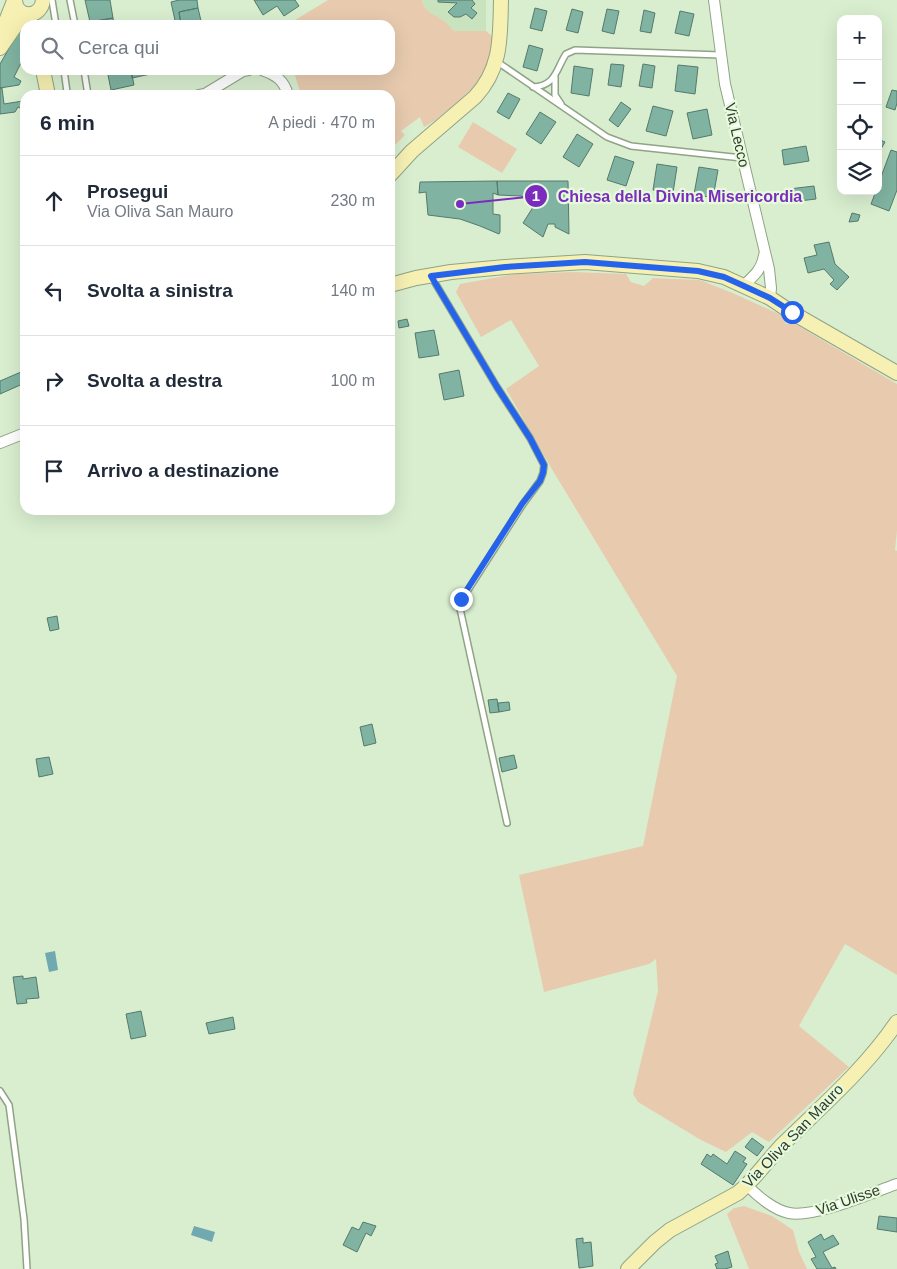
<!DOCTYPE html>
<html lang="it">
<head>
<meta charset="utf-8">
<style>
  :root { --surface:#fff; --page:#f2f2f3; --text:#1f2937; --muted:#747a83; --line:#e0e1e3 }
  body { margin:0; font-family:Arial,sans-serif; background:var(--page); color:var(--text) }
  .controls { position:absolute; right:15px; top:15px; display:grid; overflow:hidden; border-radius:10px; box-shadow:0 5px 20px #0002 }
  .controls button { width:45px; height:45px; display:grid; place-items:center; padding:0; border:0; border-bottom:1px solid var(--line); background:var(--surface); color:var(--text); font:25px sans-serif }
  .stop { position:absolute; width:15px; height:15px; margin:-11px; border:4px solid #2563eb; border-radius:50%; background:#fff }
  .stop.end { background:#2563eb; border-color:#fff; box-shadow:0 1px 5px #0008 }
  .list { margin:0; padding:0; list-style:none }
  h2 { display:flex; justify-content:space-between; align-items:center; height:65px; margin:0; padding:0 20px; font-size:21px }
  h2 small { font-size:16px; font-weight:400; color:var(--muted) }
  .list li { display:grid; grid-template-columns:32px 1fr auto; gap:15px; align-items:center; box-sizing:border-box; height:90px; padding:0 20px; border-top:1px solid var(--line) }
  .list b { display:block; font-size:19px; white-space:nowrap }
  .list p { margin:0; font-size:16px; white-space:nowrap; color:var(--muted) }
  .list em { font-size:16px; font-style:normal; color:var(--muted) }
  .icon { flex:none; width:28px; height:28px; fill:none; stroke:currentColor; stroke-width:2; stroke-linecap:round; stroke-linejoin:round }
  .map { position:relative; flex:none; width:897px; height:1269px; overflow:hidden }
  .search { position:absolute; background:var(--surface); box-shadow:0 5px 20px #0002; left:20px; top:20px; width:375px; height:55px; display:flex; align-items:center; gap:12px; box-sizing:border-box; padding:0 18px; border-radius:15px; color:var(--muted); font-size:19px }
  .panel { position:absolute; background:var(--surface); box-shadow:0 5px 20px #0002; left:20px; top:90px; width:375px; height:425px; border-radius:15px }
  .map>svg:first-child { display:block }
  .built { fill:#c9e3be }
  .green { fill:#e8cbaf }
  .water { fill:#70a9b0 }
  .building { fill:#80b3a1; stroke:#557a6d }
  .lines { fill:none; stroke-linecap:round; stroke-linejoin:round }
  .lane-casing { stroke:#90a387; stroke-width:8 }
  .street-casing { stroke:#90a387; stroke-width:12 }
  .secondary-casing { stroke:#90a387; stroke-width:16 }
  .lane { stroke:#fff; stroke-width:5 }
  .street { stroke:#fff; stroke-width:10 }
  .secondary { stroke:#f7f0b3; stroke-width:14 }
  .route { stroke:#2563eb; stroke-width:6 }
  .labels { text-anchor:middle; stroke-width:4.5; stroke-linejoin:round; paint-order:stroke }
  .street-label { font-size:15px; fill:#333b2f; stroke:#e6fbdc }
  .leader { fill:none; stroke:#7b2cbf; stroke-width:2 }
  .callout-dot { fill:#7b2cbf; stroke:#e6fbdc; stroke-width:2 }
  .mark-label { font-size:15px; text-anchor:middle; font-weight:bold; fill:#fff }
  .callout-label { font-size:16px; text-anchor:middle; font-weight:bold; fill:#7b2cbf; stroke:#e6fbdc; stroke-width:4.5; stroke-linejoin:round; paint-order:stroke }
</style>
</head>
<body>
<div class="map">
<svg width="897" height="1269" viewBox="0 0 897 1269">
  <rect width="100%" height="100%" fill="#d9eecf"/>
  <path class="built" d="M422,0H486V31H454L441,19L432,16L424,7Z"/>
  <path class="green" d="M328,0H422C424,12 432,13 441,19C446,22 450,27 454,31H486L492,36C492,74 476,86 449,109C441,115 433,123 424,127L420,117L401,131L405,135L390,150V95H301L295,75L290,70H390V25H287Z
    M473,122L517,149L502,173L458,147Z
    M574,272L626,274L631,282L644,286L653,278L700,280L735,294L781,315L786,324H795L897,384V531L895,550L897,551V975L845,944L799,1026L849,1067L769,1142L752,1132L726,1152L701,1140L638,1102L633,1094L658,991L656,959L649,964L544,992L519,875L643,846L677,676L553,471L506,389L539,366L511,320L481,337L456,292L460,284L516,274Z
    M744,1206L772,1216L793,1230L799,1252L807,1269H749L727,1214L734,1208Z"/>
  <path class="water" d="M55,951L58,970L49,972L45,953Z
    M194,1226L215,1232L212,1242L191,1235Z"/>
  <path class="building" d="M85,0H110L113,18L90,22Z
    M179,0H197L198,8L179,12L181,25H176L171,2Z
    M254,0H295L299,6L284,16L277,6L263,15Z
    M438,0H472L475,4L471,8L477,13L472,19L466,14L460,17H454L448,12L457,3L438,2Z
    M198,8L202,25H181L179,12Z
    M535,8L547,11L542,31L530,28Z
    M572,9L583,12L578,33L566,30Z
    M607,9L619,11L614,34L602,31Z
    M644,10L655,13L651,33L640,31Z
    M680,11L694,14L689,36L675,33Z
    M113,18L114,25H90V22Z
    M22,26L25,27V55L14,77L21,81L19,85L0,88V64Z
    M529,45L543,49L537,71L523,67Z
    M611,64L624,65L621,87L608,85Z
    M643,64L655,66L652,88L639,86Z
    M678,65L698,67L695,94L675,91Z
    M574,66L593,69L589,96L571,93Z
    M107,70H131L134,85L111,90Z
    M131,70H145L146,75L132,78Z
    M145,70H171L146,75Z
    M0,88H2L4,104L23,101L25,102L24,110L18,107L15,112L0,114Z
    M892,90L897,91V103L895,110L886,107Z
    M508,93L520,99L509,119L497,112Z
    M621,102L631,109L618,127L609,120Z
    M653,106L673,111L666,136L646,131Z
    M707,109L712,135L693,139L687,113Z
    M540,112L556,122L541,144L526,134Z
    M577,134L593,144L579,167L563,157Z
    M878,139L885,142L881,149L878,148Z
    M806,146L809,161L784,165L782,150Z
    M891,150L897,152V190L889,211L871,204L876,191H878V185Z
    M615,156L634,162L626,186L607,180Z
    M657,164L677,167L673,193L653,190Z
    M699,167L718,170L713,198L694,194Z
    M497,181L498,195L493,193V214L500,215V232L499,234L480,226L460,219L428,215L426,192L419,193L420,182Z
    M497,181H568L569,234L555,227V224H548L543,237L523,223L535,204L521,196L498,195Z
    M814,186L816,199L791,202L789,189Z
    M852,213L860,215L858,221L849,222Z
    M829,242L835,264L849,277L837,290L830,284L834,280L824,269L808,273L804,258L817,255L814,245Z
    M407,319L409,326L399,328L398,321Z
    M434,330L439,355L419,358L415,333Z
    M459,370L464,396L444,400L439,374Z
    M21,372L25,383L0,394V381Z
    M57,616L59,629L50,631L47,618Z
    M497,699L499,712L490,713L488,700Z
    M509,702L510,710L499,712L498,703Z
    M372,724L376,743L364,746L360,727Z
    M514,755L517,768L502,772L499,758Z
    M49,757L53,774L39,777L36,759Z
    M23,976V979L36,977L39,998L26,999L27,1003L17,1004L13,977Z
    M141,1011L146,1036L131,1039L126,1014Z
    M233,1017L235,1029L209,1034L206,1023Z
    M752,1138L764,1147L757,1156L745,1147Z
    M735,1151L746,1158L743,1162L747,1164L733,1185L701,1164L707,1154L711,1157L713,1154L727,1164Z
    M879,1216L897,1218V1232L877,1229Z
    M363,1222L376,1226L371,1236L366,1233L357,1252L343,1245L352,1227L359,1230Z
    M821,1234L824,1240L833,1235L839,1244L823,1252L832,1268L835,1267L836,1269H817L811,1259L816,1257L808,1242Z
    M583,1238V1243L591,1242L593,1266L579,1268L576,1239Z
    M728,1251L732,1267L725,1269H717L715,1264L718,1263L715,1256Z"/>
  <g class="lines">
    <g class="lane-casing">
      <path id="lane" d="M52,0L56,25
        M70,0L75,25
        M496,61L607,137L631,146L742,158
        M64,70L67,92L70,95
        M84,70L88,95
        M555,77V95L561,104
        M533,87C556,86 556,69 566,54L575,50L721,55
        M431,276L497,387L530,438L544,465L543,473L540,481L523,504L459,604L507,823
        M0,1091L9,1105L24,1219L27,1269"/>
    </g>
    <g class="street-casing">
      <path id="street" d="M714,0L725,84L769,269L771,288L770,298
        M262,70C276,75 284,80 288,95
        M199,95L205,94L243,71L249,70
        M744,285C754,276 762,269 764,255
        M0,443L25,433
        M747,1185C757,1196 774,1210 789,1213C815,1218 871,1193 897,1184"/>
    </g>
    <g class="secondary-casing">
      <path id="secondary" d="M15,0C16,19 41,19 43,0
        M0,36L14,1
        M0,48L18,22L26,14
        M43,70L48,95
        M390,175L412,151L475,97C502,68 500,37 501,0
        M390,285L416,278L451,272L505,267L585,262L698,271L724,277L770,298L791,312L897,373
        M628,1269L655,1242L670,1230L738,1193C755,1179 767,1161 782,1145C822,1106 865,1069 897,1022"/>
    </g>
    <use href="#lane" class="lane"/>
    <use href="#street" class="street"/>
    <use href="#secondary" class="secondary"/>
  </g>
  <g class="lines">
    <path class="route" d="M461,599L522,504L540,481L543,473L544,465L530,438L497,387L431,276L505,267L585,262L698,271L724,277L744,286L770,298L792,312"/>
  </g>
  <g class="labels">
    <g class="street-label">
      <text transform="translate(737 135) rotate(77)" y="5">Via Lecco</text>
      <text transform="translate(793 1136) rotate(-46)" y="5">Via Oliva San Mauro</text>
      <text transform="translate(848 1200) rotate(-19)" y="5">Via Ulisse</text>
    </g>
  </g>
  <path class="leader" d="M460 204L536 196"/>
  <g class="callout-dot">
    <circle cx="460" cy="204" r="5"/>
    <circle cx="536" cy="196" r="12"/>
  </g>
  <g class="mark-label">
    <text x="536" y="201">1</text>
  </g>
  <g class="callout-label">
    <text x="680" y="202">Chiesa della Divina Misericordia</text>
  </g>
</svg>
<div class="controls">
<button>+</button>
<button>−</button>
<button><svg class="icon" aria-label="locate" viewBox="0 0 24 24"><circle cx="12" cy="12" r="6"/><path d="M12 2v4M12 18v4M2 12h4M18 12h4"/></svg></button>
<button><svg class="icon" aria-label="layers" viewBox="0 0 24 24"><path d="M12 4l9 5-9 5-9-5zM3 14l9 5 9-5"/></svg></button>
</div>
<div class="stop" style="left:792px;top:312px"></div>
<div class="stop end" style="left:461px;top:599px"></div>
<div class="search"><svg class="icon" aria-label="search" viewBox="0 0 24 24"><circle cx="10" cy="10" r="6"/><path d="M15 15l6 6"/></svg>Cerca qui</div>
<section class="panel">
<h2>6 min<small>A piedi · 470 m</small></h2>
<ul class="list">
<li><svg class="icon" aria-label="ahead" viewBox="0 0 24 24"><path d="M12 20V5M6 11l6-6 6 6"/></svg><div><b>Prosegui</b><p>Via Oliva San Mauro</p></div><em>230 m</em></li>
<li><svg class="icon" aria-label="left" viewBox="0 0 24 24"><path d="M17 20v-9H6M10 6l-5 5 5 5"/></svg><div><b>Svolta a sinistra</b></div><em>140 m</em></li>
<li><svg class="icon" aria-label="right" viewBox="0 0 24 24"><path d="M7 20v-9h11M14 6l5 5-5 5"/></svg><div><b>Svolta a destra</b></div><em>100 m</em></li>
<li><svg class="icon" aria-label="arrive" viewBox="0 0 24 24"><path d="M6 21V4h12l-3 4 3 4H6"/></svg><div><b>Arrivo a destinazione</b></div></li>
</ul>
</section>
</div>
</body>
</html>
